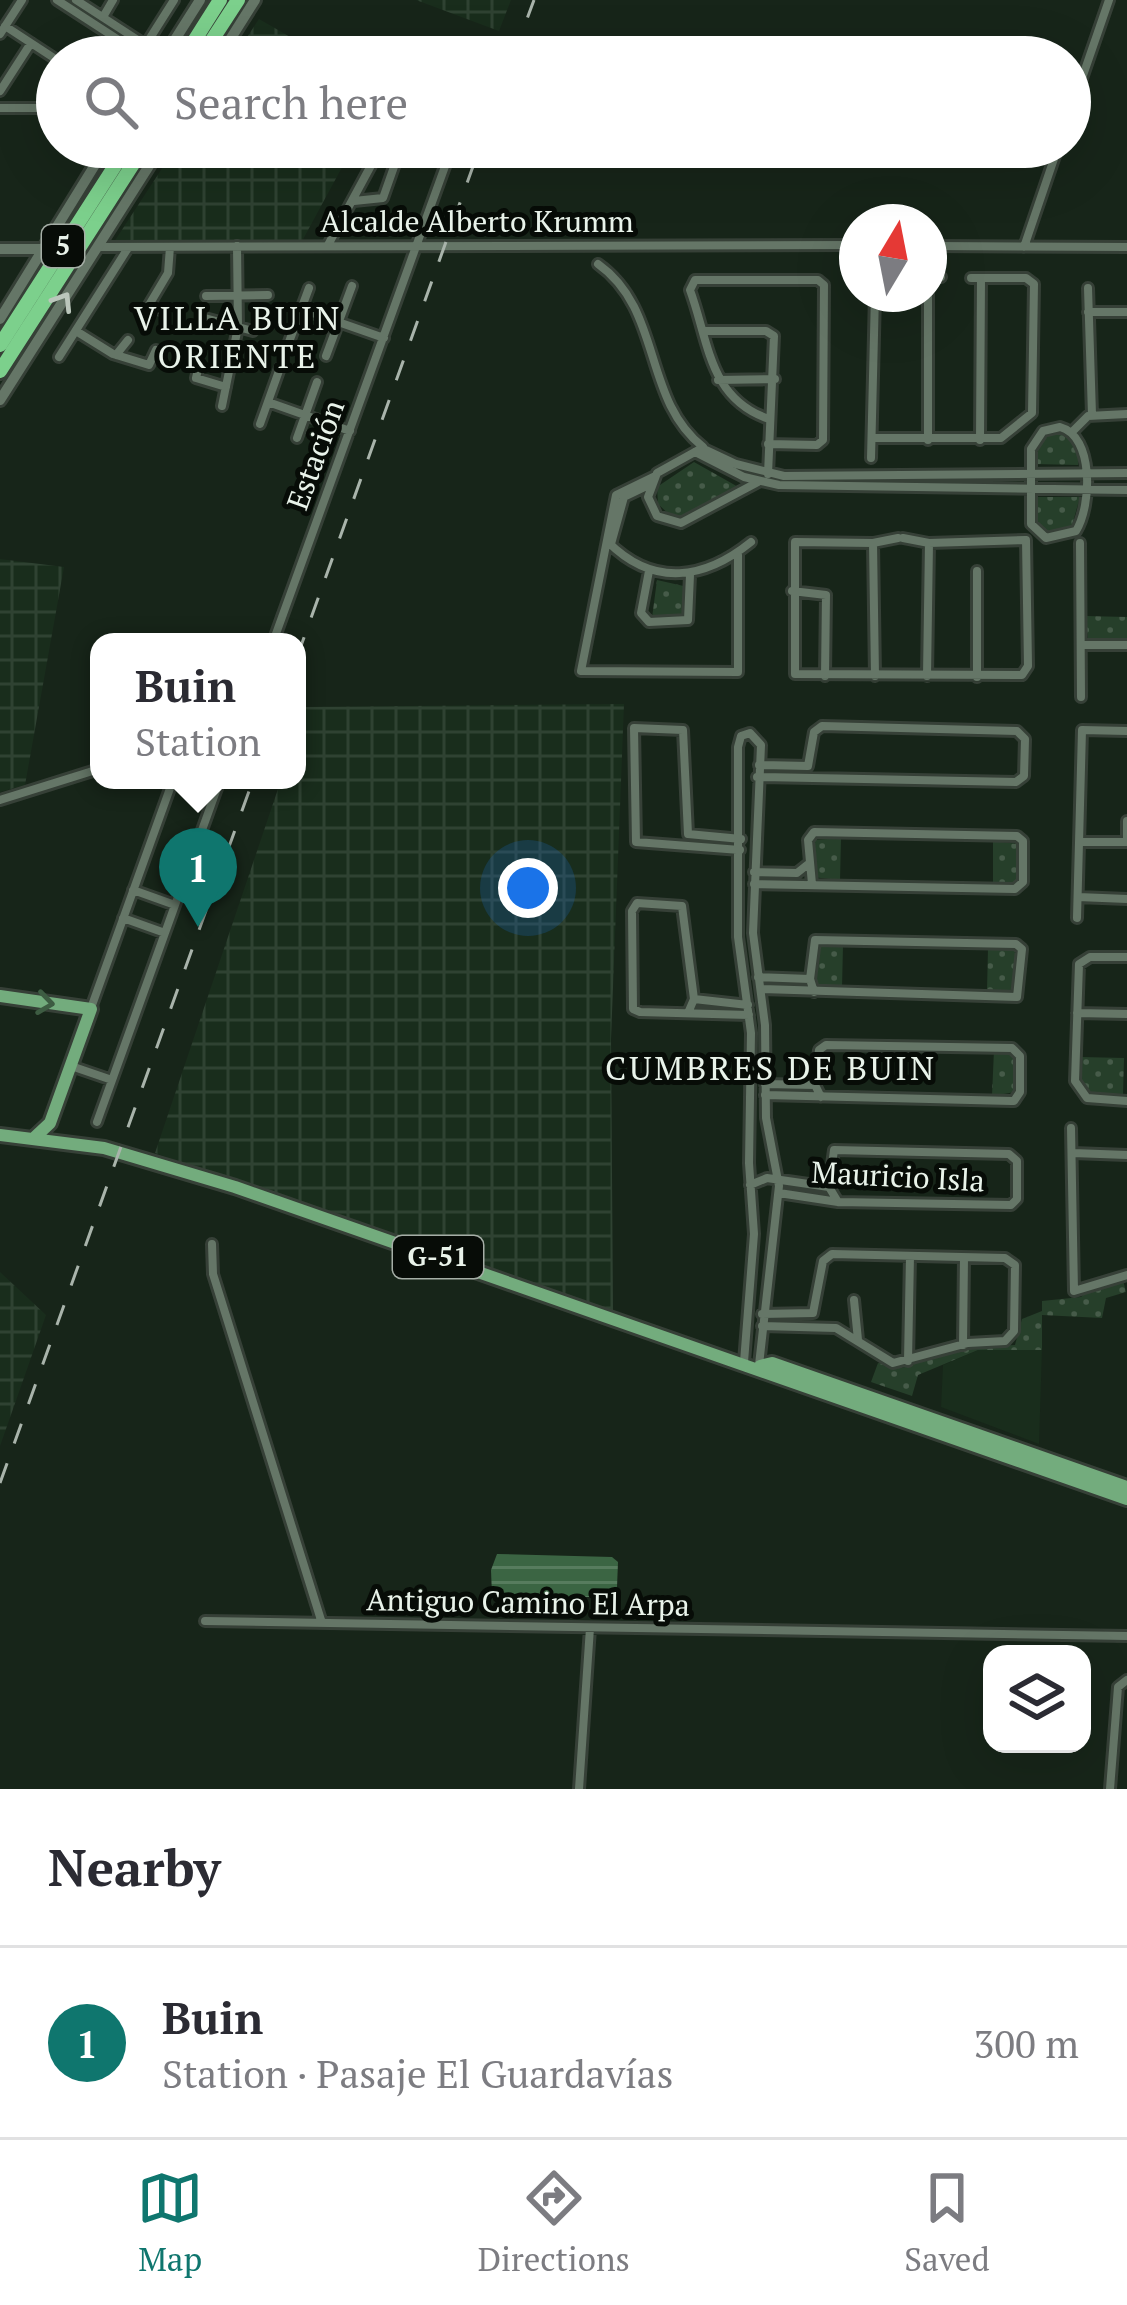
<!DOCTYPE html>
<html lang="en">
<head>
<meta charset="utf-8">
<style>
  :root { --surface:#fff; --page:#f2f2f3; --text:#2b2b33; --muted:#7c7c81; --line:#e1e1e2; --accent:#0f766e }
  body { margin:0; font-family:"PT Serif",serif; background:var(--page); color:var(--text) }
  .controls { position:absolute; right:36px; bottom:36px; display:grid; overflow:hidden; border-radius:24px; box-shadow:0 12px 48px #0002 }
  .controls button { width:108px; height:108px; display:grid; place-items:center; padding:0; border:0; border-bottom:3px solid var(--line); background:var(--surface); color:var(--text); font:60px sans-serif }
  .compass { position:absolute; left:839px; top:204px; width:108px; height:108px; border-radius:50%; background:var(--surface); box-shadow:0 12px 48px #0002; rotate:10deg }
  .you { position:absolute; left:528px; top:888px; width:42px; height:42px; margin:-30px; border:9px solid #fff; border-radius:50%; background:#1a73e8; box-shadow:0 0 0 18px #1a73e833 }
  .badge { display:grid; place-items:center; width:78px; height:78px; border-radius:50%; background:var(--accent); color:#fff; font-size:39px; font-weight:700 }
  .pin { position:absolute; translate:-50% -99px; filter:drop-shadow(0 3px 6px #0008) }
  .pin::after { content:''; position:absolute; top:63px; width:42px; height:36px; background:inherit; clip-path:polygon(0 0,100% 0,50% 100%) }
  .popup { position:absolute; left:90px; top:633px; width:216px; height:156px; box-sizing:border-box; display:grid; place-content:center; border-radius:24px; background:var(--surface); filter:drop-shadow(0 3px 9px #0005); font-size:39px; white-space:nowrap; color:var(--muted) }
  .popup b { font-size:45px; color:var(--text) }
  .popup::after { content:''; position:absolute; left:50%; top:100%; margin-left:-24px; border:24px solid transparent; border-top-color:var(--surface) }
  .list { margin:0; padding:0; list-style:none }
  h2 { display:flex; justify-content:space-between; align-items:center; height:156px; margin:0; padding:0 48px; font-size:51px }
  h2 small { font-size:39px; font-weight:400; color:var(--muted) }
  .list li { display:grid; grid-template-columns:78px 1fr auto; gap:36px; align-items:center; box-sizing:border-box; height:192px; padding:0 48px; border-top:3px solid var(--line) }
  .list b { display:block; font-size:45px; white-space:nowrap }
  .list p { margin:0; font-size:39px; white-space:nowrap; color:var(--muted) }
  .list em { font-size:39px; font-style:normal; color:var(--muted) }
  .icon { flex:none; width:66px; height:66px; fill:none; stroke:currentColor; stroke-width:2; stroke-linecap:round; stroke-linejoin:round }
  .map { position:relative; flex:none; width:1127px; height:1789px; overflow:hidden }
  .search { position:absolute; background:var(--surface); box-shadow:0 12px 48px #0002; left:36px; right:36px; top:36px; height:132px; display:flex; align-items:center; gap:30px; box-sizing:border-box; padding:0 42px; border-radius:66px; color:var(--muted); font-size:45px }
  .sheet { height:348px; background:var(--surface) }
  nav { display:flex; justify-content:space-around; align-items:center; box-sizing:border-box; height:168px; border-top:3px solid var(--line); background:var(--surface); font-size:33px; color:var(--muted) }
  nav a { display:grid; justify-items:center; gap:6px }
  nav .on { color:var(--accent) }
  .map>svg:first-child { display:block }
  .built { fill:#192d1c }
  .industrial { fill:url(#industrial-grid) }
  .green { fill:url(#green-dots) }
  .water { fill:url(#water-rules) }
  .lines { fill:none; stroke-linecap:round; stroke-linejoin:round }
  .street-casing { stroke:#364037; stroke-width:14 }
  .secondary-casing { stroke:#364037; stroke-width:16 }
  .primary-casing { stroke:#364037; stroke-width:18 }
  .highway-casing { stroke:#364037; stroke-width:20 }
  .street { stroke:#657667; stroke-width:8 }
  .secondary { stroke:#657667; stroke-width:10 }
  .primary { stroke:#73ac7d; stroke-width:12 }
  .highway { stroke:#7cd08c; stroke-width:14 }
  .rail { stroke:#a9b4ab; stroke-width:3; stroke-dasharray:21 21; stroke-linecap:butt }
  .oneway { stroke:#bbc7bc }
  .oneway2 { stroke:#3d5c42 }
  .labels { text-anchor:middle; stroke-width:10; stroke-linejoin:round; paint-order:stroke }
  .shield { fill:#070c07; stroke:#a5aea6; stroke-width:3 }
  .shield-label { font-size:27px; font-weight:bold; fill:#e9f3ea }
  .street-label { font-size:30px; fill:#e9f3ea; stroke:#070c07 }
  .neighbourhood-label { font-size:33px; letter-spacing:3px; fill:#e9f3ea; stroke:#070c07 }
</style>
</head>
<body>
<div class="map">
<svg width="1127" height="1789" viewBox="0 0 1127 1789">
  <defs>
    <pattern id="industrial-grid" width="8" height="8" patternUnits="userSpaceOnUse" patternTransform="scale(3)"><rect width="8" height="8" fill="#192d1c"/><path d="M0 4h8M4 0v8" fill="none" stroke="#2f4232"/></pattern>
    <pattern id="green-dots" width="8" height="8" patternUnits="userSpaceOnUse" patternTransform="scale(3)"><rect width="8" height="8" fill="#263f2a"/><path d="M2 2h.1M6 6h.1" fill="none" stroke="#465b49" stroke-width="1.8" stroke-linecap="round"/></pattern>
    <pattern id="water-rules" width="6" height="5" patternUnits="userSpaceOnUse" patternTransform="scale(3)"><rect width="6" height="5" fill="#3b6543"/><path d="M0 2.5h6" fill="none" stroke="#577c5e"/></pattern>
  </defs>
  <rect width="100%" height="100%" fill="#172519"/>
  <path class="built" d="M978,1350H1042L1039,1444L941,1407L943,1365Z"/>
  <path class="industrial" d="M416,0H511L499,31Z
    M259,19L325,57H234Z
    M176,147H353L301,243L114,242Z
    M0,559L64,567L25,785L0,792Z
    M624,704L611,1039L613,1311L155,1153L281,780H297V733L306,707Z
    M0,1272L46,1315L0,1446Z"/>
  <path class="green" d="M1067,431L1078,443V465L1034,464L1042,437Z
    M694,462L740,488L688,517L673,518L658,504L657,487Z
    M1037,497H1080L1071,529L1044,533L1038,527Z
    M657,580L688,587L686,617L652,618Z
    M1085,616L1127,617V640L1088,638Z
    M841,838L840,880L812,877L813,840Z
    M993,841L1018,844L1016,883H993Z
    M822,944L843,945L842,987L816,984L817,947Z
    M988,949L1015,950L1016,990L987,991Z
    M994,1050L1015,1054V1092L992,1096Z
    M1080,1057L1124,1058L1123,1094L1091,1093L1082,1087Z
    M1123,1280L1126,1292L1106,1298L1102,1318L1042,1315V1350H978L918,1375L912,1396L871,1382L878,1363L902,1368L964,1348L1015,1345L1022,1319L1042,1311V1301L1081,1297L1089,1289Z"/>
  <path class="water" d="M497,1554L612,1557L618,1562L617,1587L606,1597H497L492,1595L491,1570Z"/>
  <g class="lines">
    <g class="street-casing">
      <path id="street" d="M57,0L145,57
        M76,0L164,57
        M103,17L113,0
        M5,26L57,60
        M0,34L22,0
        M145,46L174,0
        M0,91L31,43
        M45,106L57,88
        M0,108H57
        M1070,113L1109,0
        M354,201L383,198L401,147
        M328,245L381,147
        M929,246L1127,247
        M99,247L857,245
        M1024,247L1058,147
        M598,264C663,310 642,399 703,447
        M929,278L941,277
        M1088,288L1092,415
        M206,296L268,295
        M301,309L384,338
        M160,310L149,305L168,273L170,247
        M1088,312H1127
        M201,317L253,331
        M76,331L113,354L149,365L156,350
        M704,331H766L774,336L768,474
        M289,342L309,288
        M116,355L128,340
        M326,356L352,286
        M59,357L128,248
        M199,365L196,378L226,387
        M718,380L775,379
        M268,402L350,431
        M222,406L238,327L237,246
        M260,424L280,368
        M1060,427C1094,436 1092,505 1076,531L1046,538L1031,524V449L1043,431Z
        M1073,431L1088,416L1127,414
        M297,438L317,382
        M876,438H1001L1032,413L1034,284L1026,278H971
        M928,440V294
        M980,440L981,278
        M768,444L817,445L823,440L824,285L818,280H695L690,290C709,342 709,399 769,419
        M695,452L744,477L779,485L1127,490
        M871,458L875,294
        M653,477L616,495L581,671L738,672V555
        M758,482L681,523L657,516L648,497L657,473L702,448L736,464L784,476L1127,473
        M898,538L873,543L795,542V674L1022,675L1028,666L1026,540
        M903,538L929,543L1025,540
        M608,542C654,588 705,579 751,542
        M873,543L875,676
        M1080,543L1081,697
        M611,544L624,497L649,485
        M649,571L641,613L649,622L688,620L690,575
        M792,591L826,595L825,676
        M273,642L452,147
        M1081,645H1127
        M927,676L929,543
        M977,677V571
        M757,777L1016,782L1024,776L1025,739L1017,731L822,726L814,732L808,766L759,765
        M0,800L99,769
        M1079,842H1127
        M1127,842V821
        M740,850L636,842L634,728L683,730L688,834L741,839
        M754,872L797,873L807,865
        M754,884L1015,889L1023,882V841L1017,836L814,832L808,840L812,884
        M133,890L175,905
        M1078,897L1127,899
        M123,918L165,933
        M1077,918L1082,730L1127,731
        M1127,957H1090L1079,964L1075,1081L1087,1098L1127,1101
        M758,977L810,979
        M761,989L1017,997L1022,949L1016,944L815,940L810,979L814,992
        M694,999L748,1005
        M91,1008L173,780
        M688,1013L694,999L682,906L637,903L632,911L633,1009L640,1012L749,1015
        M1077,1013L1127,1014
        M71,1066L112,1080
        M765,1084L815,1085
        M765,1095L1012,1101H1014L1020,1092V1056L1012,1048L826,1045L819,1050L815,1085L821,1097
        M97,1122L220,780
        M1071,1128L1074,1291L1127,1275
        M1073,1153L1127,1155
        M750,1185L767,1178L829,1187
        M779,1193L838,1202L1011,1205L1017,1199V1161L1009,1154L834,1150L829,1187L838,1202
        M212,1244L213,1274L321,1620
        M854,1300L858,1340
        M762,1326L836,1328L893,1363L968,1343L1005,1341L1014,1331L1015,1265L1005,1258L832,1254L823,1261L813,1313L762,1314
        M963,1345L964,1258
        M908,1361L910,1256
        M744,1362L754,1234L749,1163L751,1033L738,937V747L741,736L750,733L761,745L753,933L765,1025L766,1118L779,1186L759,1365
        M205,1621L1127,1636
        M579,1789L590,1628
        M1110,1789L1118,1687L1127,1680"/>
    </g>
    <g class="secondary-casing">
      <path id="secondary" d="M164,57L200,0
        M219,57L255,0
        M0,249H43
        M0,319L106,147
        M0,400L161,147"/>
    </g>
    <g class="primary-casing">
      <path id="primary" d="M0,996L91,1009L50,1123L35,1137
        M0,1135L104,1148L235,1187L1127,1499
        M760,1366L772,1363L1127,1487"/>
    </g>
    <g class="highway-casing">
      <path id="highway" d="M184,57L220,0
        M201,57L238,0
        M0,345L127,147
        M0,371L144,147"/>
    </g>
    <use href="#street" class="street"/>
    <use href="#secondary" class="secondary"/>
    <use href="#primary" class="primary"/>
    <use href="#highway" class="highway"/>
    <path class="rail" d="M513,57L534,0
      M297,657L480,147
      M0,1483L253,780"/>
  </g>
  <defs><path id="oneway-chevron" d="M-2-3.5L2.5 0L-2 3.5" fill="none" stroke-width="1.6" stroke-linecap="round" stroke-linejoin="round" transform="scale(3)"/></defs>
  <use class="oneway" href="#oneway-chevron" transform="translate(63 301) rotate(-58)"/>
  <use class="oneway2" href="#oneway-chevron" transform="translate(45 1003) rotate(8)"/>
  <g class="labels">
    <g class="shield">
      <rect x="42" y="225" width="42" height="42" rx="9"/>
      <rect x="393" y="1236" width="90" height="42" rx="9"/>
    </g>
    <g class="shield-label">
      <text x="63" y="255">5</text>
      <text x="438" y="1266">G-51</text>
    </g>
    <g class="street-label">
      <text x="477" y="232">Alcalde Alberto Krumm</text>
      <text transform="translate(316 455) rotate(-70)" y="10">Estación</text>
      <text transform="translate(898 1177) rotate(3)" y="10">Mauricio Isla</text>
      <text transform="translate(528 1603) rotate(1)" y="10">Antiguo Camino El Arpa</text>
    </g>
    <g class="neighbourhood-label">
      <text x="238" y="330">VILLA BUIN<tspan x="238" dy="38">ORIENTE</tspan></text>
      <text x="771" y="1080">CUMBRES DE BUIN</text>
    </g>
  </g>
</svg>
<div class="controls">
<button><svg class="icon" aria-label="layers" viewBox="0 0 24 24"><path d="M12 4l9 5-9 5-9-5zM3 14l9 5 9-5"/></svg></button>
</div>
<svg class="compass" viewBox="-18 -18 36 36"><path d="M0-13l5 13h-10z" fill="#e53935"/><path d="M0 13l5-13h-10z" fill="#7c7c81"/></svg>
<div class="you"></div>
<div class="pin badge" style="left:198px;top:927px">1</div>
<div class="popup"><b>Buin</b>Station</div>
<div class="search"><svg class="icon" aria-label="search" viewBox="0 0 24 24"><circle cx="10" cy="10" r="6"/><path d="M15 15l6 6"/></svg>Search here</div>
</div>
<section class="sheet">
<h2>Nearby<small></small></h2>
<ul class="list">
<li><span class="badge">1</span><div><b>Buin</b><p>Station · Pasaje El Guardavías</p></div><em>300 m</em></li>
</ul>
</section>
<nav>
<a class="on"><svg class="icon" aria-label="map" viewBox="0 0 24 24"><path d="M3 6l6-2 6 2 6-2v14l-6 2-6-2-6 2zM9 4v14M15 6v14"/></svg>Map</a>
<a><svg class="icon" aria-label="directions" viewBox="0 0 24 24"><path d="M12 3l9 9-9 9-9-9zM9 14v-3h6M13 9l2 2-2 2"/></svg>Directions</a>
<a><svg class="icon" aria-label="saved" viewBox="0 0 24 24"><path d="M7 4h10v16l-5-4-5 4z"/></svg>Saved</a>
</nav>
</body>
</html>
